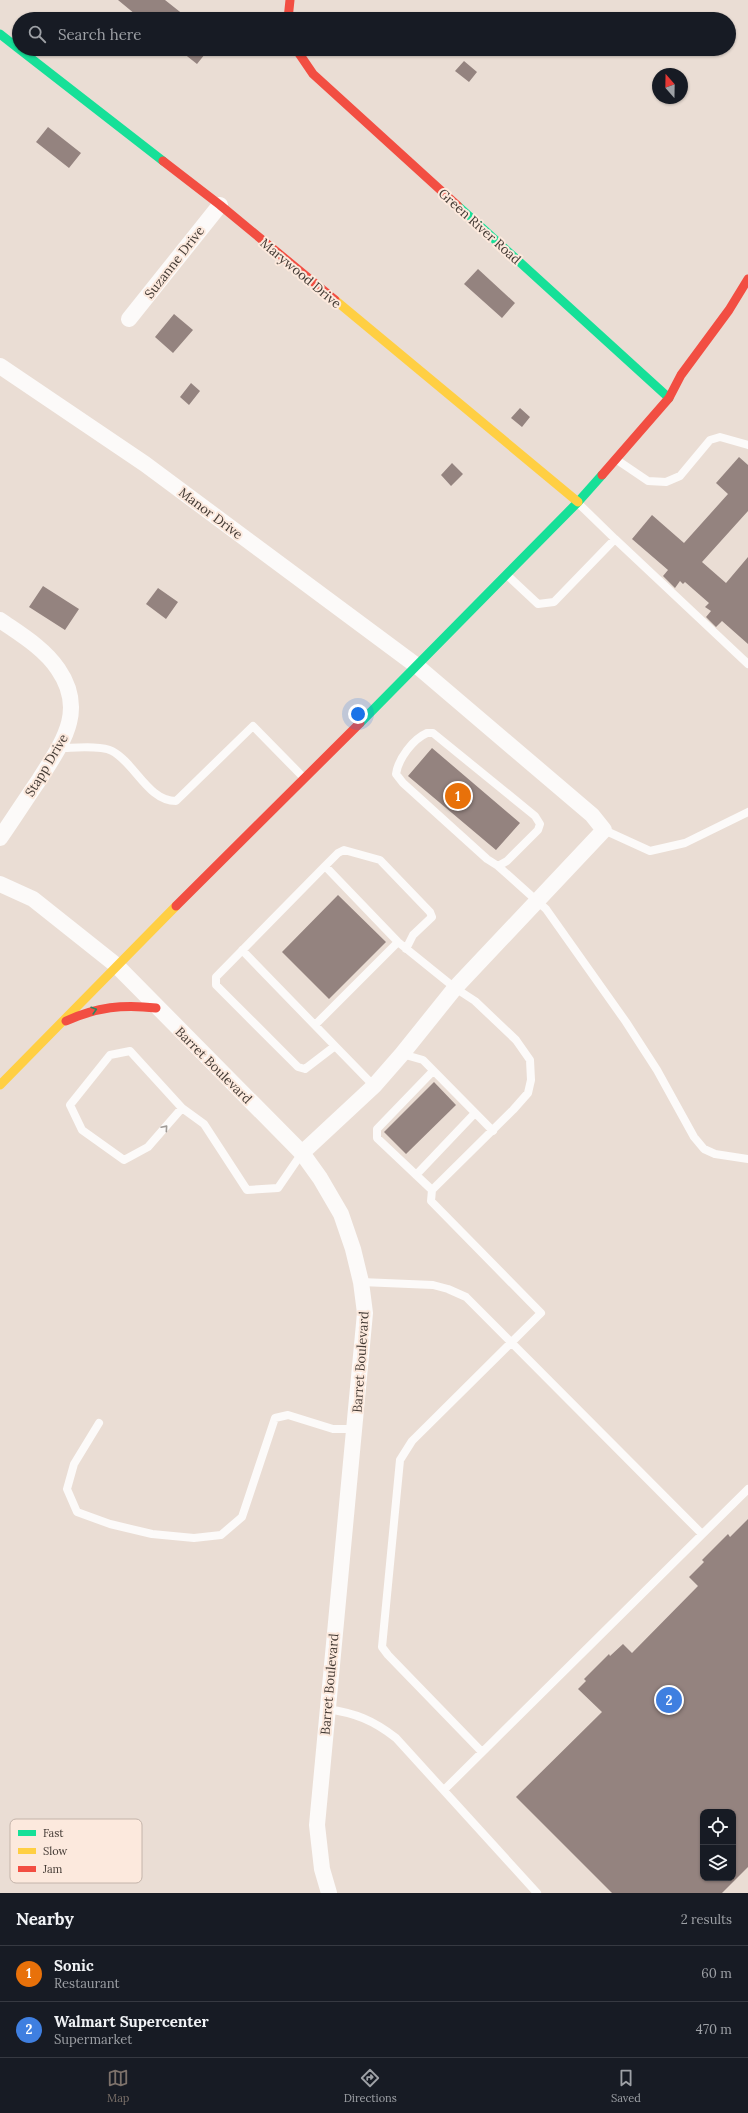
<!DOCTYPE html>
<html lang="en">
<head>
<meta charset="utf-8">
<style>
  :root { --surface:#171b24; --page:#20242c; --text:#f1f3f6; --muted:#9ea1a6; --line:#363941; --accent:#7d726b }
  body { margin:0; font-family:Lora,serif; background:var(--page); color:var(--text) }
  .controls { position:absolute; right:12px; bottom:12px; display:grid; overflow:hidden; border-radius:8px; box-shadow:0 1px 3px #0004 }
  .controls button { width:36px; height:36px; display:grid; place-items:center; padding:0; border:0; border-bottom:1px solid var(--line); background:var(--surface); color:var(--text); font:20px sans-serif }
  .compass { position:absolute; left:652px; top:68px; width:36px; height:36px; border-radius:50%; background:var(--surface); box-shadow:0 1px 3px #0004; rotate:340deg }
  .you { position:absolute; left:358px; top:714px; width:14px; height:14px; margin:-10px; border:3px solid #fff; border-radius:50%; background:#1a73e8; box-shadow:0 0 0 6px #1a73e833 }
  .badge { display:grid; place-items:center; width:26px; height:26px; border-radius:50%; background:var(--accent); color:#fff; font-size:13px; font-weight:700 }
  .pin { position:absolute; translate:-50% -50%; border:2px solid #fff; box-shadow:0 1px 4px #0006 }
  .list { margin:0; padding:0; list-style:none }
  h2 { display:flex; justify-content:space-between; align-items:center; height:52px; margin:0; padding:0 16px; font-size:17px }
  h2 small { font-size:13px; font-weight:400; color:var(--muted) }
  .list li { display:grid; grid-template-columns:26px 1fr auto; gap:12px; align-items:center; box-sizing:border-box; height:56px; padding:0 16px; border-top:1px solid var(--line) }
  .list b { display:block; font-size:15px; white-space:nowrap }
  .list p { margin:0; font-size:13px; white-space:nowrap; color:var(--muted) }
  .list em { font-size:13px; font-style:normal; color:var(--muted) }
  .icon { flex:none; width:22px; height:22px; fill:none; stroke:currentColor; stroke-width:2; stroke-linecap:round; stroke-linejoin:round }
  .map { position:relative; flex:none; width:748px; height:1893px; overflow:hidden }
  .search { position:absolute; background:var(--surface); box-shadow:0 1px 3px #0004; left:12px; right:12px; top:12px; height:44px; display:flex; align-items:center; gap:10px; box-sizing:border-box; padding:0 14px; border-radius:22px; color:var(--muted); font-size:15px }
  .sheet { height:164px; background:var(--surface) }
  nav { display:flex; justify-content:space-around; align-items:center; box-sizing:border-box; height:56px; border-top:1px solid var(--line); background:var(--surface); font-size:11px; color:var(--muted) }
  nav a { display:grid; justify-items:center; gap:2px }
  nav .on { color:var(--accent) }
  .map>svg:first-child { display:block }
  .building { fill:#94837f; fill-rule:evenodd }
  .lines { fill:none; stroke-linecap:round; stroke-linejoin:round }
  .lane { stroke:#fcfaf9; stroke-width:8 }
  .street { stroke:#fcfaf9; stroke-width:16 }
  .fast { stroke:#16e098; stroke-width:9 }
  .slow { stroke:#ffcf43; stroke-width:9 }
  .jam { stroke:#f24e42; stroke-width:9 }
  .oneway { stroke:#2e8460 }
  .oneway2 { stroke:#9f9a96 }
  .labels { text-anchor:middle; stroke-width:4; stroke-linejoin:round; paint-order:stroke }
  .street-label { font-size:13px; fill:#423933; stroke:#fce9dd }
  .key { fill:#fce9dd; stroke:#c4b4aa; stroke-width:1 }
  .key-label { font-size:11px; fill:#423933 }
</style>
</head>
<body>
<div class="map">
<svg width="748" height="1893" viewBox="0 0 748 1893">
  <rect width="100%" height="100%" fill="#eaddd4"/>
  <path class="building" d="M118,0H165L189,19H141Z
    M178,49H209L197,64Z
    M464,61L477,72L469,82L455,71Z
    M48,127L81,153L69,168L36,142Z
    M478,269L515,303L502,318L464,284Z
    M174,314L193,330L173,353L155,337Z
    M191,383L200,391L189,405L180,397Z
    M520,408L530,417L522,427L511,418Z
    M739,457L748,465V511L702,562L726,583L748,557V644L722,621L716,627L706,617L711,611L705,607L709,603L685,582L683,584L680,581L675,588L663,576L668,570L632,539L652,515L684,543L728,494L716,483Z
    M452,463L463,474L451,486L441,475Z
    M43,586L79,609L65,630L29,607Z
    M158,588L178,602L166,619L146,604Z
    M432,748L520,823L496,850L408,776Z
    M338,895L386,942L329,999L282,952Z
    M434,1082L456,1105L406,1154L384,1132Z
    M748,1519V1867L722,1893H612L516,1797L602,1712L578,1689L586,1681L584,1679L609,1654L610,1656L623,1644L632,1653L698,1586L689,1577L704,1562L702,1560L728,1534L730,1537ZM703,1812H733V1878H703Z"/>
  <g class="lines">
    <path class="lane" d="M214,17L216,19
      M256,49H261
      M617,460L648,481L666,482L680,476L710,440L720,437L748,445
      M615,539L748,664
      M507,575L538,604L554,602L615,539L579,504
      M427,733H433L535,816L540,824L538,830L507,861L498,866L487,859L403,783L396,774C398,759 413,739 427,733Z
      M60,748C73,748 101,745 112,751C135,763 148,801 176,801L253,726L303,777
      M604,830L650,851L685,843L748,812
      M325,866L338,853L344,850L380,860L430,912L432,917L413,935L406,949
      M498,866L546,909L626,1022L657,1070L694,1137L704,1149L715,1154L748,1159
      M242,950L335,1046
      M315,1025L398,942
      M402,1054L423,1060L493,1131
      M374,1086L335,1046L305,1069L298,1067L216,985V977L325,866L398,942L455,988L475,1001L516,1040L530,1060L531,1080L528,1093L513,1110L432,1190L431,1201L541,1313L412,1441L400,1460L382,1647L388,1655L482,1752
      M182,1108L148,1147L124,1160L82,1130L70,1105L110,1055L130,1051L182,1108L204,1124L247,1190L278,1188L302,1153
      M416,1175L475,1113
      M432,1190L377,1138V1129L433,1071
      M361,1282L433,1285L448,1289L466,1297L702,1534
      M99,1423L74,1464L67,1489L77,1512L110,1524L152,1534L194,1538L221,1535L242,1517L275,1418L288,1415L333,1429H355
      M327,1709C355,1713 373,1720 396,1738L537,1893
      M444,1790L748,1489"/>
    <path class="street" d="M129,319L220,205
      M0,366L145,464L417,666L592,815L604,830L455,988L402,1054L374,1086L302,1153
      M0,620C20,634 44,648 58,669C87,711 62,743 39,780C26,799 13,819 0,838
      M0,884L33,899L116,965L302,1153L320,1178L341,1214L353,1249L361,1282L365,1313L317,1825L322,1869L329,1893"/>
    <path class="fast" d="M0,34L19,49
      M19,49L163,161
      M458,206L669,398
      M360,723L578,502L602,475"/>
    <path class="slow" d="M335,300L578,502
      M0,1085L176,906"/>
    <path class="jam" d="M288,19L290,0
      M296,49L313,74L458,206
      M163,161L220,205L335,300
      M602,475L669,398L681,375L729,310L748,279
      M176,906L360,723
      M66,1021C97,1007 123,1004 156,1008"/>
  </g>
  <defs><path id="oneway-chevron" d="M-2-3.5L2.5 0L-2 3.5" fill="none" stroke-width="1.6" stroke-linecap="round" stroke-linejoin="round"/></defs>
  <use class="oneway" href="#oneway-chevron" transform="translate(94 1010) rotate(-17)"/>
  <use class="oneway2" href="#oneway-chevron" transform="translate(165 1128) rotate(-49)"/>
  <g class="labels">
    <g class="street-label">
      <text transform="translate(480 226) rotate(42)" y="5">Green River Road</text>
      <text transform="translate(174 262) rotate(-52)" y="5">Suzanne Drive</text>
      <text transform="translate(301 273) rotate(40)" y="5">Marywood Drive</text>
      <text transform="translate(211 513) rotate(37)" y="5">Manor Drive</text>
      <text transform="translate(46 765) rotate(-59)" y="5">Stapp Drive</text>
      <text transform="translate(214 1065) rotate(45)" y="5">Barret Boulevard</text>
      <text transform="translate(360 1362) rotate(-86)" y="5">Barret Boulevard</text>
      <text transform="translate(329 1684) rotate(-85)" y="5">Barret Boulevard</text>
    </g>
  </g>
  <rect x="10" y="1819" width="132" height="64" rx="6" class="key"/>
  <rect x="18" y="1830" width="18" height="6" fill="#16e098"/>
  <rect x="18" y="1848" width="18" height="6" fill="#ffcf43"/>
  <rect x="18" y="1866" width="18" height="6" fill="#f24e42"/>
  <g class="key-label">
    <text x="43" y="1837">Fast</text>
    <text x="43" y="1855">Slow</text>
    <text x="43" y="1873">Jam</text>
  </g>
</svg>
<div class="controls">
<button><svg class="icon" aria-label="locate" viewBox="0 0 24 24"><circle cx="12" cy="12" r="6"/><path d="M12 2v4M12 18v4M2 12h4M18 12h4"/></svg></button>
<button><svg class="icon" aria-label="layers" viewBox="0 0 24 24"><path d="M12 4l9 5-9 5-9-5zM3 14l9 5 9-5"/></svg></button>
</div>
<svg class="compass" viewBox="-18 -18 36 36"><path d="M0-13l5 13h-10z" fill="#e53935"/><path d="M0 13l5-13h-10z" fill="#9ea1a6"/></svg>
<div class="you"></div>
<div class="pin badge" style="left:458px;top:796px;background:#e8710a">1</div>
<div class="pin badge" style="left:669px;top:1700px;background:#3f7fe0">2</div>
<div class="search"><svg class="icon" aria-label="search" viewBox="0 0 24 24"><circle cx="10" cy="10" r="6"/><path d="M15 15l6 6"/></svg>Search here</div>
</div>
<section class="sheet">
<h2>Nearby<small>2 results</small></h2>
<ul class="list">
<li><span class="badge" style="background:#e8710a">1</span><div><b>Sonic</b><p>Restaurant</p></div><em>60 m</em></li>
<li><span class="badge" style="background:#3f7fe0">2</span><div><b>Walmart Supercenter</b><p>Supermarket</p></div><em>470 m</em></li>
</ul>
</section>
<nav>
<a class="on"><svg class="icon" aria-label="map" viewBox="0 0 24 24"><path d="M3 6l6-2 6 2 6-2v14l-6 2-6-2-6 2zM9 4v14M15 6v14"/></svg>Map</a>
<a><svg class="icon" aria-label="directions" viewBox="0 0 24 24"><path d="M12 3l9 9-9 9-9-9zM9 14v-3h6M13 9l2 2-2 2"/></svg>Directions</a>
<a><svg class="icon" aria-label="saved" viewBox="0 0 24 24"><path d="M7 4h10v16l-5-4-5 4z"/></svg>Saved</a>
</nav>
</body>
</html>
